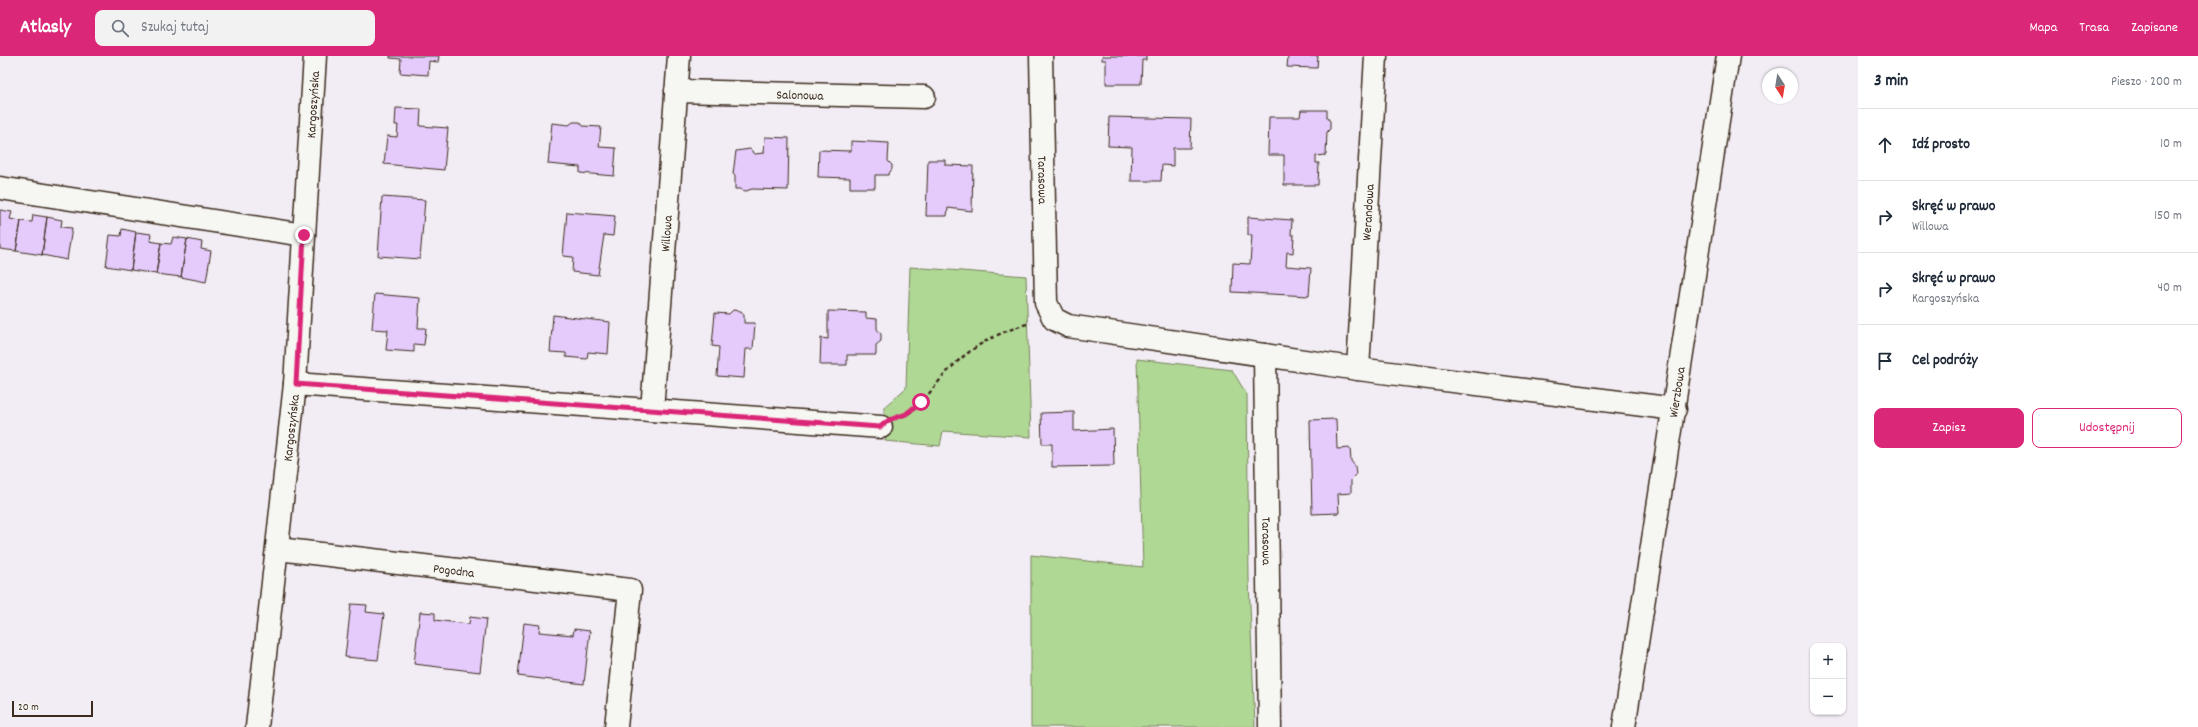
<!DOCTYPE html>
<html lang="pl">
<head>
<meta charset="utf-8">
<style>
  :root { --surface:#fff; --page:#f2f2f3; --text:#1f2937; --muted:#747a83; --line:#e0e1e3; --accent:#db2777 }
  body { margin:0; font-family:Dekko,sans-serif; background:var(--page); color:var(--text) }
  .controls { position:absolute; right:12px; bottom:12px; display:grid; overflow:hidden; border-radius:8px; box-shadow:0 1px 3px #0004 }
  .controls button { width:36px; height:36px; display:grid; place-items:center; padding:0; border:0; border-bottom:1px solid var(--line); background:var(--surface); color:var(--text); font:20px sans-serif }
  .compass { position:absolute; left:1762px; top:12px; width:36px; height:36px; border-radius:50%; background:var(--surface); box-shadow:0 1px 3px #0004; rotate:168deg }
  .scale { position:absolute; left:12px; bottom:10px; width:81px; box-sizing:border-box; padding-left:4px; border:2px solid #3b2a1e; border-top:0; font-size:11px; line-height:14px; white-space:nowrap; color:#3b2a1e; -webkit-text-stroke:3px #f6f6f2; paint-order:stroke }
  .stop { position:absolute; width:12px; height:12px; margin:-9px; border:3px solid #db2777; border-radius:50%; background:#fff }
  .stop.end { background:#db2777; border-color:#fff; box-shadow:0 1px 4px #0008 }
  .list { margin:0; padding:0; list-style:none }
  h2 { display:flex; justify-content:space-between; align-items:center; height:52px; margin:0; padding:0 16px; font-size:17px }
  h2 small { font-size:13px; font-weight:400; color:var(--muted) }
  .list li { display:grid; grid-template-columns:26px 1fr auto; gap:12px; align-items:center; box-sizing:border-box; height:72px; padding:0 16px; border-top:1px solid var(--line) }
  .list b { display:block; font-size:15px; white-space:nowrap }
  .list p { margin:0; font-size:13px; white-space:nowrap; color:var(--muted) }
  .list em { font-size:13px; font-style:normal; color:var(--muted) }
  .actions { display:flex; gap:8px; padding:12px 16px }
  .actions a { flex:1; padding:9px 0; border:1px solid var(--accent); border-radius:8px; text-align:center; font-size:14px; color:var(--accent) }
  .actions .main { background:var(--accent); color:#fff }
  .icon { flex:none; width:22px; height:22px; fill:none; stroke:currentColor; stroke-width:2; stroke-linecap:round; stroke-linejoin:round }
  .map { position:relative; flex:none; width:1858px; height:671px; overflow:hidden }
  header { display:flex; align-items:center; gap:24px; box-sizing:border-box; height:56px; padding:0 20px; background:var(--accent); color:#fff }
  header strong { font-size:19px }
  nav { display:flex; gap:22px; margin-inline-start:auto; font-size:14px }
  .search { width:280px; height:36px; background:var(--page); display:flex; align-items:center; gap:10px; box-sizing:border-box; padding:0 14px; border-radius:8px; color:var(--muted); font-size:15px }
  main { display:flex }
  aside { flex:1; background:var(--surface) }
  .map>svg:first-child { display:block }
  .green { fill:#b0d895; stroke:#76815a }
  .building { fill:#e4cbfb; stroke:#3b2a1e }
  .lines { fill:none; stroke-linecap:round; stroke-linejoin:round }
  .minor-casing { stroke:#3b2a1e; stroke-width:25 }
  .path { stroke:#3b2a1e; stroke-width:2.5; stroke-dasharray:4 3; stroke-linecap:butt }
  .minor { stroke:#f6f6f2; stroke-width:22 }
  .route { stroke:#db2777; stroke-width:5 }
  .labels { text-anchor:middle; stroke-width:3; stroke-linejoin:round; paint-order:stroke }
  .street-label { font-size:13px; fill:#3b2a1e; stroke:#f6f6f2 }
</style>
</head>
<body>
<header>
<strong>Atlasly</strong>
<div class="search"><svg class="icon" aria-label="search" viewBox="0 0 24 24"><circle cx="10" cy="10" r="6"/><path d="M15 15l6 6"/></svg>Szukaj tutaj</div>
<nav><a>Mapa</a><a>Trasa</a><a>Zapisane</a></nav>
</header>
<main>
<div class="map">
<svg width="1858" height="671" viewBox="0 0 1858 671">
  <rect width="100%" height="100%" fill="#f2edf4"/>
  <filter id="ink" filterUnits="userSpaceOnUse"><feTurbulence type="fractalNoise" baseFrequency=".025" numOctaves="2"/><feDisplacementMap in="SourceGraphic" scale="8" xChannelSelector="R" yChannelSelector="G"/><feConvolveMatrix kernelMatrix="1 2 1 2 8 2 1 2 1" color-interpolation-filters="sRGB"/></filter>
  <g filter="url(#ink)">
    <path class="green" d="M910,211L1026,220L1031,381L943,375L940,390L885,385L884,351L906,332Z
      M1137,303L1232,314L1247,339L1249,524L1255,671H1031V499L1143,511Z"/>
    <path class="building" d="M390,0H439L438,6L429,5L428,19L400,17L401,3L390,2Z
      M1102,0H1146V4H1142L1141,28H1106V4H1102Z
      M1288,0H1318L1317,12L1287,11Z
      M396,52L421,53L420,70L448,72L444,114L384,108L387,80L397,81L398,69H395Z
      M1301,54H1327V61L1330,65V73L1327,76L1326,99L1316,100V107H1319L1318,129H1284V99H1268L1269,61H1300Z
      M1109,61L1191,63L1190,92H1173V110L1162,109L1161,125H1131L1132,91L1108,90Z
      M573,66H580L583,70L601,71L599,91L616,92L614,120L580,117V111L548,108L552,67L569,69Z
      M765,81L789,82L788,134L752,133L743,136L741,133H735V120L733,118L736,95L750,93L755,98L764,97Z
      M851,85L889,87L888,105L892,109V113L888,119H875V132H850V122L818,121L819,94L851,95Z
      M928,104H945V109L973,110L972,155L948,152L947,160H926Z
      M382,141L425,144L420,203L378,200Z
      M0,154L12,156L10,163L21,165L16,195L0,193Z
      M567,156L615,160L613,180L604,179L598,219L572,216L573,201L563,200Z
      M33,159L47,161L42,199L16,195L21,165L32,166Z
      M47,161L62,164L61,171L72,172L67,204L42,199Z
      M1248,161L1292,164L1291,179H1294L1293,197L1287,196L1286,210L1311,212L1309,240L1232,236L1233,207L1250,208L1252,179H1248Z
      M122,173L136,176L131,214L106,210L110,179L121,180Z
      M136,176L151,178L150,185L161,187L156,218L131,214Z
      M173,181L187,183L181,221L156,218L161,187L171,188Z
      M187,183L202,186L201,193L211,195L206,226L181,221Z
      M375,238L420,242L418,272H426L424,289L414,288V296L386,294L388,274L372,273Z
      M733,254L741,255L744,259V267H755L753,293H746L744,322L717,320L719,291L712,290L715,257L729,258Z
      M828,255L866,256V262L877,263V273L881,278V285L876,289V299H847V309H820L821,282L828,283Z
      M553,259L610,266L608,298L588,296L587,303L566,301V297L550,296Z
      M1074,356V375L1113,373L1114,410L1052,411V388H1042L1041,357Z
      M1336,363L1337,393L1350,392L1351,405L1355,410L1356,419L1351,424V437L1338,438L1339,457L1312,458L1310,364Z
      M351,548L367,549L366,556L384,558L378,604L345,601Z
      M420,556L435,557V564L451,566L469,568L470,561L486,563L480,616L414,608Z
      M524,567L540,569L539,576L573,579L574,573L590,575L584,628L518,620Z"/>
    <g class="lines">
      <g class="minor-casing">
        <g id="minor">
          <path id="s1" d="M1041,0L1046,247L1054,263L1068,270L1358,313L1675,353"/>
          <path id="s2" d="M676,35L924,41"/>
          <path d="M0,132L304,179"/>
          <path id="s3" d="M1265,299L1270,671"/>
          <path id="s4" d="M1358,313L1376,0"/>
          <path d="M295,328L881,371"/>
          <path id="s5" d="M652,354L679,0"/>
          <path id="s6" d="M278,493L630,534L616,671"/>
          <path id="s7" d="M257,671L295,328L315,0"/>
          <path id="s8" d="M1624,671L1728,0"/>
        </g>
      </g>
      <path class="path" d="M902,360C920,353 933,331 946,317C970,291 996,277 1030,267"/>
      <use href="#minor" class="minor"/>
    </g>
  </g>
  <g class="lines" filter="url(#ink)">
    <path class="route" d="M304,179L296,328L880,371L889,364L906,358L921,346"/>
  </g>
  <g class="labels">
    <g class="street-label">
      <text dy="5" stroke="none"><textPath href="#s2" startOffset="124">Salonowa</textPath></text>
      <text dy="5" stroke="none"><textPath href="#s7" startOffset="625">Kargoszyńska</textPath></text>
      <text dy="5" stroke="none"><textPath href="#s1" startOffset="124">Tarasowa</textPath></text>
      <text dy="5" stroke="none"><textPath href="#s4" startOffset="157">Werandowa</textPath></text>
      <text dy="5" stroke="none"><textPath href="#s5" startOffset="177">Willowa</textPath></text>
      <text dy="5" stroke="none"><textPath href="#s8" startOffset="339">Wierzbowa</textPath></text>
      <text dy="5" stroke="none"><textPath href="#s7" startOffset="301">Kargoszyńska</textPath></text>
      <text dy="5" stroke="none"><textPath href="#s3" startOffset="186">Tarasowa</textPath></text>
      <text dy="5" stroke="none"><textPath href="#s6" startOffset="177">Pogodna</textPath></text>
    </g>
  </g>
</svg>
<div class="controls">
<button>+</button>
<button>−</button>
</div>
<svg class="compass" viewBox="-18 -18 36 36"><path d="M0-13l5 13h-10z" fill="#e53935"/><path d="M0 13l5-13h-10z" fill="#747a83"/></svg>
<div class="scale">20 m</div>
<div class="stop" style="left:921px;top:346px"></div>
<div class="stop end" style="left:304px;top:179px"></div>
</div>
<aside>
<h2>3 min<small>Pieszo · 200 m</small></h2>
<ul class="list">
<li><svg class="icon" aria-label="ahead" viewBox="0 0 24 24"><path d="M12 20V5M6 11l6-6 6 6"/></svg><div><b>Idź prosto</b></div><em>10 m</em></li>
<li><svg class="icon" aria-label="right" viewBox="0 0 24 24"><path d="M7 20v-9h11M14 6l5 5-5 5"/></svg><div><b>Skręć w prawo</b><p>Willowa</p></div><em>150 m</em></li>
<li><svg class="icon" aria-label="right" viewBox="0 0 24 24"><path d="M7 20v-9h11M14 6l5 5-5 5"/></svg><div><b>Skręć w prawo</b><p>Kargoszyńska</p></div><em>40 m</em></li>
<li><svg class="icon" aria-label="arrive" viewBox="0 0 24 24"><path d="M6 21V4h12l-3 4 3 4H6"/></svg><div><b>Cel podróży</b></div></li>
</ul>
<div class="actions"><a class="main">Zapisz</a><a>Udostępnij</a></div>
</aside>
</main>
</body>
</html>
